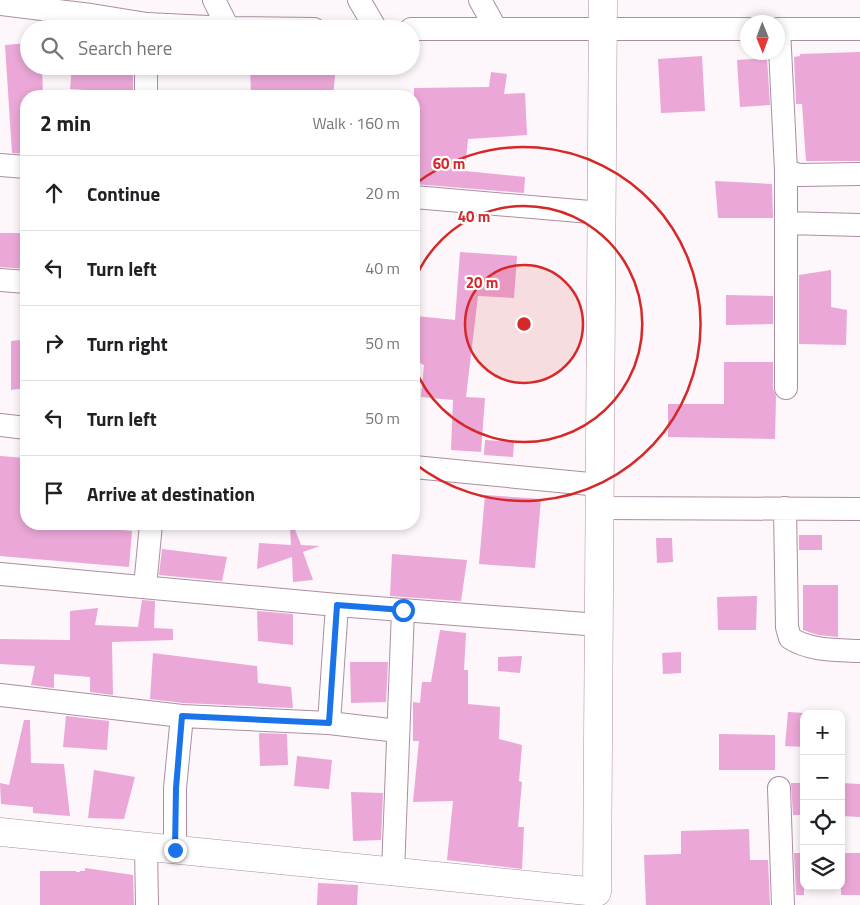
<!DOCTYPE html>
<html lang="en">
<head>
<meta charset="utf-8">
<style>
  :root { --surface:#fff; --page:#f2f2f2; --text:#202124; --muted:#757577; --line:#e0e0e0 }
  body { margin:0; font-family:"Titillium Web",sans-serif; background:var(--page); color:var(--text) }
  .controls { position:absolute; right:15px; bottom:15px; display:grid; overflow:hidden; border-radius:10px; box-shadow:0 2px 8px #0003 }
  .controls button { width:45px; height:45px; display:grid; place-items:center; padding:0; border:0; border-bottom:1px solid var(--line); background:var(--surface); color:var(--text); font:25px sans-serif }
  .compass { position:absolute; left:740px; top:15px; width:45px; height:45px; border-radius:50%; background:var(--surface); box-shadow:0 2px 8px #0003; rotate:179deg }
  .stop { position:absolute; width:15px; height:15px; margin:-11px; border:4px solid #1a73e8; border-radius:50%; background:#fff }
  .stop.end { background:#1a73e8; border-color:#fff; box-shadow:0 1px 5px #0008 }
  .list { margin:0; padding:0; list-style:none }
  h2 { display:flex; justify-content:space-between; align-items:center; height:65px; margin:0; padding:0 20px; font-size:21px }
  h2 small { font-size:16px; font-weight:400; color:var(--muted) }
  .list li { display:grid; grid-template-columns:32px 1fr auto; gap:15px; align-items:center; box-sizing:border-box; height:75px; padding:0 20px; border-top:1px solid var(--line) }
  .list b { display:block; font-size:19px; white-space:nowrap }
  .list em { font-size:16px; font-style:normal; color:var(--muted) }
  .icon { flex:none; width:28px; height:28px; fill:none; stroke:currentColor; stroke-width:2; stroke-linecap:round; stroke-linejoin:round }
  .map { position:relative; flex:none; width:860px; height:905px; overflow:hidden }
  .search { position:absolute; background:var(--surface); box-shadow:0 2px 8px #0003; left:20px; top:20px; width:400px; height:55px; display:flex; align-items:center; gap:12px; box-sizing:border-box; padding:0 18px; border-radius:28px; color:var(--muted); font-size:19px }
  .panel { position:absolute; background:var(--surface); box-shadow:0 2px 8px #0003; left:20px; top:90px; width:400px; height:440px; border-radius:20px }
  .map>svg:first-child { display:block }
  .building { fill:#eba7d7 }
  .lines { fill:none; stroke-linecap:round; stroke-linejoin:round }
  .minor-casing { stroke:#ab8ea2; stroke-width:24 }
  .tertiary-casing { stroke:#ab8ea2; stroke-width:29 }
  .minor { stroke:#fff; stroke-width:22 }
  .tertiary { stroke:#fff; stroke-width:28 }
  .route { stroke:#1a73e8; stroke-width:6 }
  .ring { fill:none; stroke:#d62828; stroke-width:2.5 }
  .centre { fill:#d62828; stroke:#fff; stroke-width:2.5 }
  .ring-label { font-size:15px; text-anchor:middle; font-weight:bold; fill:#d62828; stroke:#fff; stroke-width:4.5; stroke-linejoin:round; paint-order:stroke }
</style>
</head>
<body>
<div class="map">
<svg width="860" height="905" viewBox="0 0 860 905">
  <rect width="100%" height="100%" fill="#fdf6fa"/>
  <path class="building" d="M29,43V66H42L43,96H26V154L12,153L5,45Z
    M860,52V161H806L802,104H796L794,57L800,56V54Z
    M702,56L705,111L661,113L658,59Z
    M767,58L770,105L740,107L737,60Z
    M72,66H133V93L70,89Z
    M250,66H336L333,96H251Z
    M491,72L507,74L504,94L525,93L527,135L468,139L465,171L525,177L524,193L414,184V88L489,87Z
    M715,181L772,184L773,218H718Z
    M0,233H26V269L0,267Z
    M460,252L517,256L514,298L478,296L466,397L485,398L481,452L451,450L453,400L421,397L424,365L414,360L416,316L455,320Z
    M831,270V307L847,310L846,345L799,344V275Z
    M726,295L773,296V324L726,325Z
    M20,340L26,388L11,390V341Z
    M724,362H773V388L776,396L775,439L668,437V404H724Z
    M485,440L514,442L513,457L484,455Z
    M0,456L26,458V524H74V526L132,531L129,567L0,556Z
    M485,495L541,499L535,568L479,564Z
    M290,527H294L301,545L320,546L303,552L313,580L293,582L292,557L257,569L259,543L291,545Z
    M799,535H822V550H799Z
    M656,538H672L673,562L657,563Z
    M162,549L227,557L222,581L159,575Z
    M392,554L467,560L461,601L390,596Z
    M803,585H838V637L818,635L803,630Z
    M757,596L756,630H718L717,597Z
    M142,600L155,601L154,628L173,629V640L112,642L113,695L90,692V677L54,674V688L31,685L35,666L0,664V639L70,640V611L98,608L95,625L138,627Z
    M257,611L293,614V645L258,641Z
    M440,630L466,633L464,670H468V704L500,707L499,739L522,745L519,781L522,782L518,827H524L522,869L447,860L453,801L413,802L419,741H413V702L420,703L422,682H431Z
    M681,652V673L663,674L662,653Z
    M153,653L257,666L258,683L291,687L293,708L183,703L150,699Z
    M522,656L520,673L498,671V657Z
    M350,662H388L386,702L351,703Z
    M788,712L804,713V747L785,746Z
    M66,716L109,721L107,750L63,747Z
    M24,720H30L31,763L64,764L70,816L33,813V807L1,804L0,783L9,785Z
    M259,733L287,734L288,765L260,766Z
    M719,734L775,735V770H719Z
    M297,756L332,760L329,789L294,786Z
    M94,770L135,777L124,819L88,818Z
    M791,783H804V815H793Z
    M841,783L860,784V817L841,816Z
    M351,792L383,793L381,840L353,841Z
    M749,829L750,860H768L770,905H646L644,855L681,854V831Z
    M794,853H804V895H796Z
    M841,853H860V895H841Z
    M85,868L133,875L134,905H40V871H76V872H80V871H85Z
    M318,883L358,885L357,905H317Z"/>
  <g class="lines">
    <g class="minor-casing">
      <path id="minor" d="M214,0L228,28
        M359,0L376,29
        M480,0L496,29
        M0,4L91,15L147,24L228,28L314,29
        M411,29H748
        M778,29H860
        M779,29L786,171L799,175L860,174
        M146,96V66
        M0,165L26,167
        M786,171V388
        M414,197L602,213
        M786,223L860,225
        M0,280L26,282
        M0,425L26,428
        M414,467L600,485
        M600,508L860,509
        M785,508L787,627L790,638C810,651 837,650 860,651
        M0,574L337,605L599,625
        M145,587L151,524
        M0,695L182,716L329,723L337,605
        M329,723L398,731
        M779,788L783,905
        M146,847L147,905
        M175,850V788L182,716
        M393,872L403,610"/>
    </g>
    <g class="tertiary-casing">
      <path id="tertiary" d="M0,832L597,892L603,0"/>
    </g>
    <use href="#minor" class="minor"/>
    <use href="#tertiary" class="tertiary"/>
  </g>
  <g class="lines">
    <path class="route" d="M175,850L176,788L182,716L329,723L337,605L403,610"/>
  </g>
  <circle cx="524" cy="324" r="59" fill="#d62828" fill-opacity=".12"/>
  <g class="ring">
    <circle cx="524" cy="324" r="59"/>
    <path d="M414 282A118 118 0 1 1 414 366"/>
    <path d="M414 185A177 177 0 1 1 414 463"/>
  </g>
  <circle cx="524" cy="324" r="8" class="centre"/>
  <g class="ring-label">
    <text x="449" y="169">60 m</text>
    <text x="474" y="222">40 m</text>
    <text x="482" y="288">20 m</text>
  </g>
</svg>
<div class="controls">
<button>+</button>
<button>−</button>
<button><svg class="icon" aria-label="locate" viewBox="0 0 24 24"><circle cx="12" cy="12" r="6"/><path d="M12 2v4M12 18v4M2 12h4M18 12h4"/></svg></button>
<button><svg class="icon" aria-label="layers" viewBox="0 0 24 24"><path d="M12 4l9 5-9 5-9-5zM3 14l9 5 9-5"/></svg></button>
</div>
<svg class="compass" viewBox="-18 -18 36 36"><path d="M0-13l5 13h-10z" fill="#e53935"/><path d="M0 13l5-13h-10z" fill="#757577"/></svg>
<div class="stop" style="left:403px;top:610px"></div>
<div class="stop end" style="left:175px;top:850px"></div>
<div class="search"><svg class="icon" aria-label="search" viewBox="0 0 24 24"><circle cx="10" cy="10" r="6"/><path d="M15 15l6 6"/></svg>Search here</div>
<section class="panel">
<h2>2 min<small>Walk · 160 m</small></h2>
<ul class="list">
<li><svg class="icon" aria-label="ahead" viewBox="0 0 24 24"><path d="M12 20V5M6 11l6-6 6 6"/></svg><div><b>Continue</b></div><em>20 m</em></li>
<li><svg class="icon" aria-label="left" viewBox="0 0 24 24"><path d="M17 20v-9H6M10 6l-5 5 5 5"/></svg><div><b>Turn left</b></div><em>40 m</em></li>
<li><svg class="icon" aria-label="right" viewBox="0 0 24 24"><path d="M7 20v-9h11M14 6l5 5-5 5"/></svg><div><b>Turn right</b></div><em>50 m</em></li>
<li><svg class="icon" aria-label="left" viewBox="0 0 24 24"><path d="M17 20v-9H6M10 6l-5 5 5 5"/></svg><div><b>Turn left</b></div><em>50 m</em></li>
<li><svg class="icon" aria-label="arrive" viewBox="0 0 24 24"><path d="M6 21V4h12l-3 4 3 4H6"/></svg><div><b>Arrive at destination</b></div></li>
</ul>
</section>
</div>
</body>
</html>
